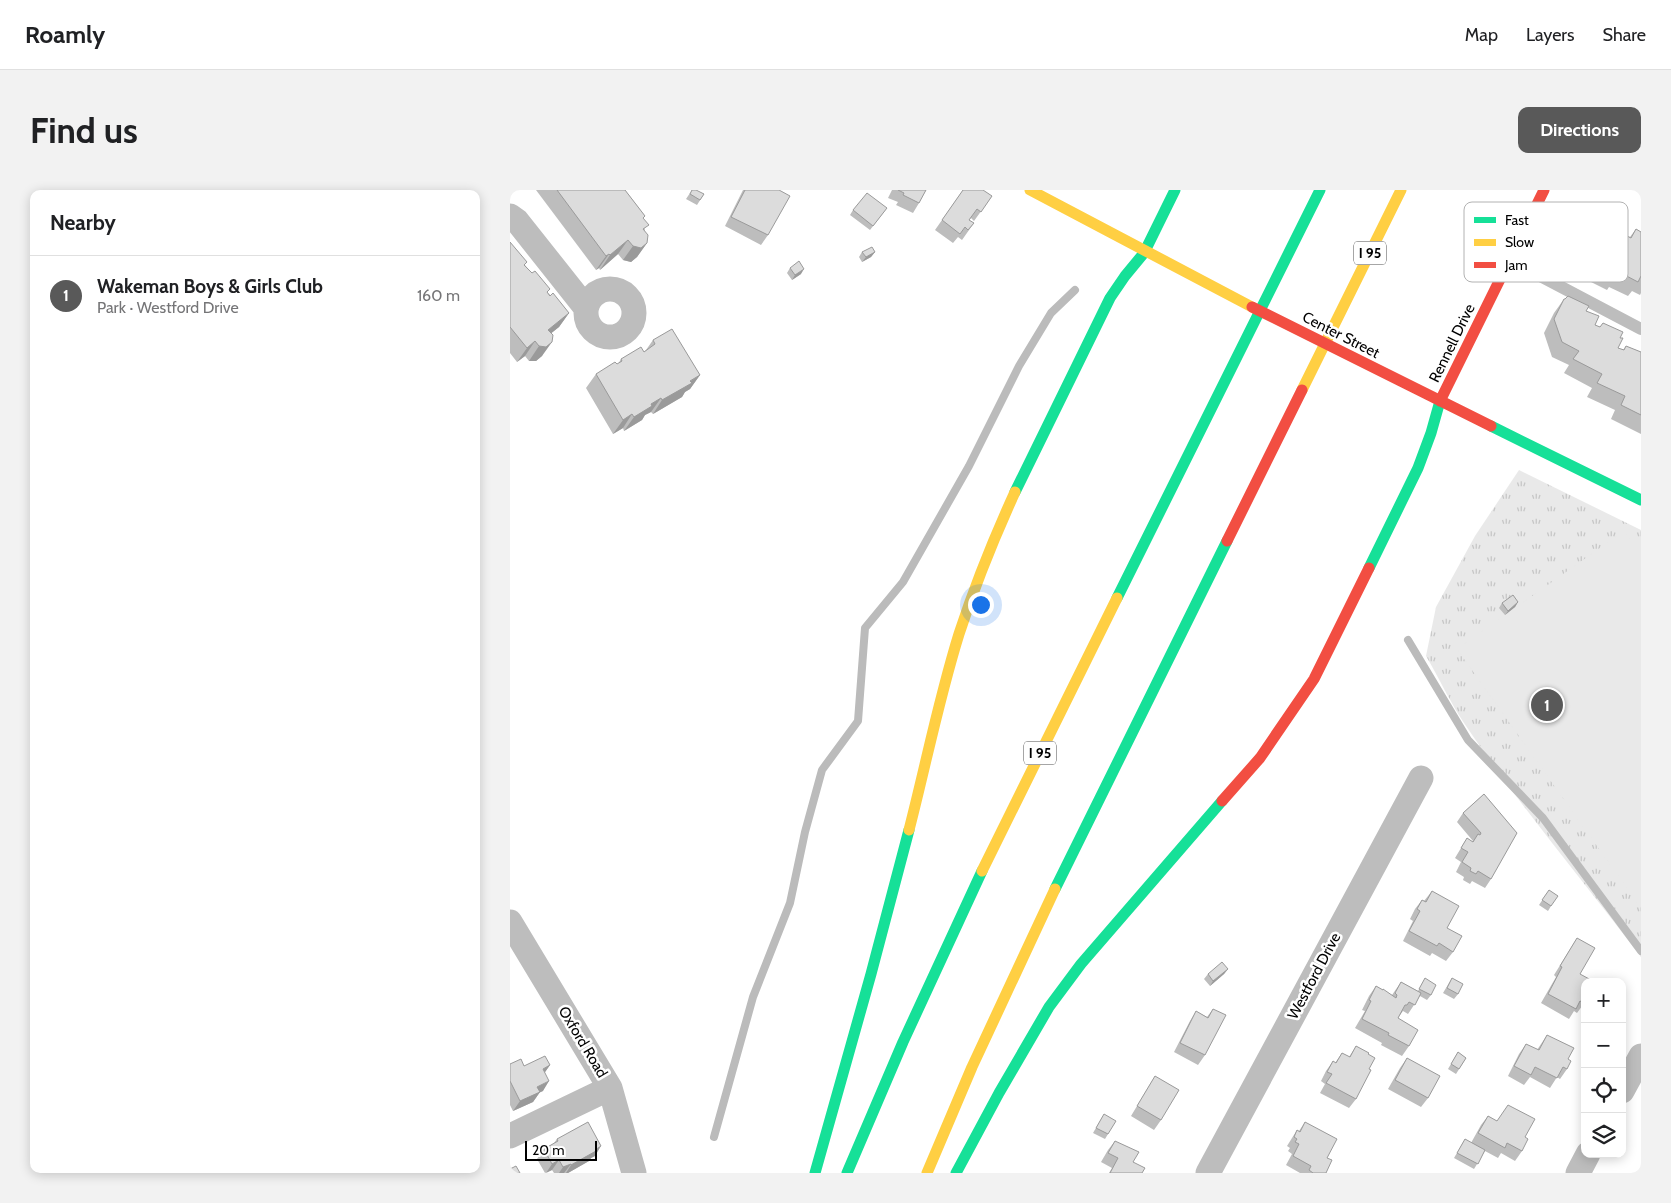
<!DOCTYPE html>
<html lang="en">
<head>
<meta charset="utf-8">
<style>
  :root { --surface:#fff; --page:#f2f2f2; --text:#202124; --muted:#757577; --line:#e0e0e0; --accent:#595959 }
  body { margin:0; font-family:Cabin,sans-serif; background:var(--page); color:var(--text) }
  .controls { position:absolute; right:15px; bottom:15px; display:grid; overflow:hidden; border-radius:10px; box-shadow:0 2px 12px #0003 }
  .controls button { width:45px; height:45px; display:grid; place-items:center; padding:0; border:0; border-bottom:1px solid var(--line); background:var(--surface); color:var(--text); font:25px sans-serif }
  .scale { position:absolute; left:15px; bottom:12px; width:72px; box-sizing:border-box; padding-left:5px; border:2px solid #000; border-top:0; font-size:14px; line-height:18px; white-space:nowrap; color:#000; -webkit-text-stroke:4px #fff; paint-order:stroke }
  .you { position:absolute; left:470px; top:414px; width:18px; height:18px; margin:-12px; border:4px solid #fff; border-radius:50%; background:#1a73e8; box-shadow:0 0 0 8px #1a73e833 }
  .badge { display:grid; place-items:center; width:32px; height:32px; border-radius:50%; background:var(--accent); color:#fff; font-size:16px; font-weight:700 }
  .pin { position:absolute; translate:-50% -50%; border:2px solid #fff; box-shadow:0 1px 5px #0006 }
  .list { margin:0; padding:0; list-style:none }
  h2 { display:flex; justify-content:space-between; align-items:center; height:65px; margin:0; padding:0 20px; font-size:21px }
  h2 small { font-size:16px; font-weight:400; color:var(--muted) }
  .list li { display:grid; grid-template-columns:32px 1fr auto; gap:15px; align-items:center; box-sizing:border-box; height:80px; padding:0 20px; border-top:1px solid var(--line) }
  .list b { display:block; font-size:19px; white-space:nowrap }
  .list p { margin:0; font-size:16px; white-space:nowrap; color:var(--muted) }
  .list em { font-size:16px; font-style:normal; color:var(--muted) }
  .icon { flex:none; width:28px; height:28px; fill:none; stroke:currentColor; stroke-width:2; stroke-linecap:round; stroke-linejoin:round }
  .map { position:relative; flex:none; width:1131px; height:983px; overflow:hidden; border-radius:10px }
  header { display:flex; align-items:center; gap:30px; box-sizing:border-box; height:70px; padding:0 25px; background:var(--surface); border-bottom:1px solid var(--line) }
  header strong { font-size:24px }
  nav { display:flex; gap:28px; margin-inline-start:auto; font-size:18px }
  .intro { display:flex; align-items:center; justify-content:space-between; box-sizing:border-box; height:120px; padding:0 30px }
  h1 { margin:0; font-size:35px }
  .button { padding:12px 22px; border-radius:10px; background:var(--accent); color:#fff; font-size:18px; font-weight:700 }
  main { display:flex; gap:30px; padding:0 30px }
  aside { flex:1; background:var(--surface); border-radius:10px; box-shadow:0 2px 12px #0003 }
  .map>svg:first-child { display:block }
  .grass { fill:url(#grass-tufts) }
  .garden { fill:#e9e9e9 }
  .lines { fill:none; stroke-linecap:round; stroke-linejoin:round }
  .stream { stroke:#bbb; stroke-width:8 }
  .lane { stroke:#bdbdbd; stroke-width:12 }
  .street { stroke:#bdbdbd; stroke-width:25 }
  .fast { stroke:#16e098; stroke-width:11 }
  .slow { stroke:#ffcf43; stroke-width:11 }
  .jam { stroke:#f24e42; stroke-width:11 }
  .wall { fill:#bdbdbd }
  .shaded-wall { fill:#9a9a9a }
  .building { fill:#dcdcdc; stroke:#9a9a9a }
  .labels { text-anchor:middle; stroke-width:5; stroke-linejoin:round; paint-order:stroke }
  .shield { fill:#fff; stroke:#4c4c4c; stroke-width:1 }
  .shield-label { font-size:14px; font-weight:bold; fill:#000 }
  .street-label { font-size:15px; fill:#000; stroke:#fff }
  .key { fill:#fff; stroke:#b2b2b2; stroke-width:1 }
  .key-label { font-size:14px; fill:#000 }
</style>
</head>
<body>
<header>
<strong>Roamly</strong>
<nav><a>Map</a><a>Layers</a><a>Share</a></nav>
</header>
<div class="intro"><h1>Find us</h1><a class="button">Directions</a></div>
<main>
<aside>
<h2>Nearby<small></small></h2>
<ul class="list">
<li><span class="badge">1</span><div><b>Wakeman Boys &amp; Girls Club</b><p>Park · Westford Drive</p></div><em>160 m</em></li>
</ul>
</aside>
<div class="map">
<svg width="1131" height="983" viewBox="0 0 1131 983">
  <defs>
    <pattern id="grass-tufts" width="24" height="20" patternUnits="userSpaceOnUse" patternTransform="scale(1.25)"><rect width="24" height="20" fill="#e9e9e9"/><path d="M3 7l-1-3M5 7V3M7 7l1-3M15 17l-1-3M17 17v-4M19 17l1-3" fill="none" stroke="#c6c6c6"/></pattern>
  </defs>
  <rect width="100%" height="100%" fill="#fff"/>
  <path class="grass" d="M1009,280L1131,340V767C1072,689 1008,614 954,533C940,512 929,488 916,466L926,417L965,346Z"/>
  <path class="garden" d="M1114,341L1131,364V718L947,459Z"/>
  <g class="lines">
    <path class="stream" d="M898,450L958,550L1033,628L1131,761
      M204,947L243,807L280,713L295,642L312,580L348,531L355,438L393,392L459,276L509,176L541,123L565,100"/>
    <path class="lane" d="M1000,70L1131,139"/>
    <path class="street" d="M0,26L7,31L76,118
      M76 123a24 24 0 1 1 48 0a24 24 0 1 1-48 0Z
      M0,732L100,898L124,983
      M1112,901L1131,866
      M0,946L100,898
      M698,983L911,588
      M1068,983L1078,964"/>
    <path class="fast" d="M634,63L665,0
      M981,236L1131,310
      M505,302L600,108L615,86L634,63
      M859,378L908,278L921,243L930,211
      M607,408L810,0
      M545,699L717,351
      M305,983L361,784L399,640
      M337,983L393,852L472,681
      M446,983L489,903L539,817L571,774L712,611"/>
    <path class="slow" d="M520,0L742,117
      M792,200L891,0
      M399,640C416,574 429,508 449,444C465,395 484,348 505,302
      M472,681L607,408
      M417,983L462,877L545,699"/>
    <path class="jam" d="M742,117L981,236
      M930,211L1034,0
      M717,351L792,200
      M712,611L750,568L804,489L859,378"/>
  </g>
  <path class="wall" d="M26,0H115L135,26L133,28L137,53L127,67L121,72L113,70L108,64L90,80L89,78L86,80Z
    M182,0L194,4L187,15L176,9Z
    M233,0H269L258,45L251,55L215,36Z
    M382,0H416L409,13L403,23L386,15L388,12L378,8Z
    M453,0L482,6L464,31L461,28L459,30L464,33L452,50L448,47L443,53L425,40Z
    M377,18L360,40L340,25L343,20Z
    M1088,32L1120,47L1126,39L1131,42V103L1130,105L1122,101L1118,106L1099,97L1097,100L1061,82L1079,46Z
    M0,52L15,75L38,103L59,123L49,137L41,143L32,166L26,171H19L15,166L7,172L0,163Z
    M352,62H365L361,67L352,72L349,67Z
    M280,78L291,84L282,90L277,83Z
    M1054,109L1076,121L1085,135L1090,137L1093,133L1110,148L1108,158L1113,160L1116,156L1131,162V244L1101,229L1105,220L1077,207L1082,198L1054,183L1059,175L1042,167L1034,143L1044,123Z
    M143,150L190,185L180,199L175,202L172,207L143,224L141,222L135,225L132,230L114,241L113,238L103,244L76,198L86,184L108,174L111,169L134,162L136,160Z
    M1008,412L1005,417L995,425L989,418L992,413Z
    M974,604L981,689L975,698L962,691L960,694L953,690L954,687L946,682L951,672L945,668L957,648L963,652V651L947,632L953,623Z
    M1039,700L1041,716L1038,721L1029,715Z
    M922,701L937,738L943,762L936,771L922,763L920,766L893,751L903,731L900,729L905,719L912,710L914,711Z
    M1067,748L1070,784L1075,792V812L1067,823L1064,821L1059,829L1031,813L1046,787L1044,785Z
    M718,779L714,784L700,796L694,789L698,784Z
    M915,788L921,805L917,810L910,806L898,824L893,821L888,828L899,856L892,866L871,855L872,853L845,838L855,821L852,820L859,806L866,796L882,805L891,792L908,801Z
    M942,788L948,804L944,809L933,803Z
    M703,819L695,865L688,875L664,862L680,831L686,821L697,827Z
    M1037,845L1058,869L1057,879L1050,889L1047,887L1040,898L1020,887L1014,895L998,886L1009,864L1016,854L1027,860Z
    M846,856L858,864L859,879L846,909L839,918L810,903L815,894L811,891L816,881L823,871L825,873L832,863L839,867Z
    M948,862L956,868L946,884L938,879Z
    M897,868L918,908L911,917L878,899L890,878Z
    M0,874L14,876L40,875L35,882L33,901L30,902L23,912L3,921L0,915Z
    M645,886L651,930L644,940L621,926Z
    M594,924L598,944L595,949L583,943Z
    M978,926L1015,947L1012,961L1005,971L991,963L988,968L975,961L964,979L944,968L955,949L961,953L971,935Z
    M795,932L817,968L816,983H790L776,975L782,964L778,961L780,958L777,956L787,940L789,941Z
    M47,949L85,966L81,968L79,971L58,983H44L42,980L35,983L27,969L34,959L44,953Z
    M605,951L623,972L632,983H599L602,978L591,972L598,960Z"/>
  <path class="shaded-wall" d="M118,50L108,64L90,80L100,65Z
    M137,53L127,67L121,72L113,70L123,56Z
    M365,62L361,67L352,72L356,67Z
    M99,64L89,78L86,80L96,66Z
    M294,79L291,84L282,90L285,85Z
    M59,123L49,137L28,154L38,140Z
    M25,151L15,166L7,172L17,158Z
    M42,152L32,166L26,171H19L29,156Z
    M190,185L180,199L175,202L172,207L143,224L152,210Z
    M151,208L141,222L135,225L132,230L114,241L124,227L141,214Z
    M122,224L113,238L103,244L113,230Z
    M1008,412L1005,417L995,425L998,421Z
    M718,779L714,784L700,796L703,791Z
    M40,875L33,885V879Z
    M39,891L33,901L20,907L27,897Z
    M30,902L23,912L3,921L10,911Z
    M91,956L85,966L81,968L79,971L58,983H56L61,975Z
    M49,970L42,980L36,983L42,974Z
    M61,974L54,983H49L53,977Z"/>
  <path class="building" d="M47,0H115L135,26L133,28L139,35L133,39L138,45L137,53L131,58L123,56L118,50L100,65L99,64L96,66Z
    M182,0H186L194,4L190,10L180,4Z
    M235,0H269L280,6L258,45L221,27Z
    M388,0H416L409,13L393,5L394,3Z
    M453,0H473L482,6L471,22L467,19L459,30L464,33L458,40L455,37L450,44L432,30Z
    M357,3L377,18L363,36L343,20Z
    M1088,32L1121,48L1126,39L1131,42V86L1128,92L1109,82L1107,86L1071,67Z
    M0,52L17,72L14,75L22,83L25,81L40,99L37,102L40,106L43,103L59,123L38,140L43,145L42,152L36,157L29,156L25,151L17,158L0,137Z
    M362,57L365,62L356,67L352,62Z
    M289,71L294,79L285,85L280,78Z
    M1058,106L1079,116L1076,121L1089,126L1085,135L1090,137L1093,133L1113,142L1110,148H1113L1108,158L1114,160L1116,156L1131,162V225L1111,215L1115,206L1087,193L1092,184L1063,169L1069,161L1052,152L1044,129L1054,109H1055Z
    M162,139L190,185L180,191L182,193L152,210L151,208L141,214L142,216L124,227L122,224L113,230L86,184L105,172L107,174L112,171L111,169L131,157L134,162L145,154L143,150Z
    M1003,405L1008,412L998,421L992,413Z
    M974,604L1007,643L981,689L968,681L966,684L960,681L961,678L952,672L958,662L951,658L957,648L963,652L968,644L970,645L971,643L953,623Z
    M1039,700L1048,706L1041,716L1032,710Z
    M922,701L949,716L937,738L952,746L943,762L929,753L927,756L899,741L910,721L907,719L912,710L916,712Z
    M1067,748L1085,758L1070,784L1081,790L1080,792H1075V812L1074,813L1070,811L1066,819L1038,804L1052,777L1050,776Z
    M712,772L718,779L703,791L698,784Z
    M915,788L926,795L921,805L909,799Z
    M942,788L953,794L948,804L937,798Z
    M891,792L911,803L905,815L899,812L897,815H895L888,828L908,840L899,856L878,845L879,843L852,829L861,811L859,810L866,796L873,800V799L886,808L887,805L885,803Z
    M703,819L716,825L695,865L670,853L686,821L698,828Z
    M1037,845L1064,858L1058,869L1061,871L1057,879L1053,877L1047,888L1025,877L1021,885L1004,876L1016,854L1029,860Z
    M846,856L859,863L858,864L865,868L859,879L861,880L846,909L816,893L822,884L817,882L823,871L826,873L832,863L840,867Z
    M948,862L956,868L949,879L941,874Z
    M35,866L40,875L33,879L39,891L27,897L30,902L10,911L0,891V874L11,869L14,876Z
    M897,868L930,886L918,908L885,890Z
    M645,886L669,900L651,930L627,916Z
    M998,915L1025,929L1015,947L1018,949L1012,961L997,953L995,958L968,943L978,926L987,931Z
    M594,924L606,931L598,944L586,938Z
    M78,932L91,956L85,960L86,961L61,975V974L53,977L49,970L42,974L34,959L48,951L47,949Z
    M795,932L827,949L817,968L822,970L816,983H803L799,980L801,976L783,966L789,954L785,952L787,949L784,947L787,940L790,942Z
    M955,949L975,960L968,974L947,963Z
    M605,951L629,962L623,972L635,978L632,983H600L608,968L598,963Z
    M6,976L10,983H0V979Z"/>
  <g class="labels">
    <g class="shield">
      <rect x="844" y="51.5" width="32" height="23" rx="4"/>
      <rect x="514" y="551.5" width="32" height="23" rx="4"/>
    </g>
    <g class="shield-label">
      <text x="860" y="68">I 95</text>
      <text x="530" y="568">I 95</text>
    </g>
    <g class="street-label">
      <text transform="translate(831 145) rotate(27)" y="5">Center Street</text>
      <text transform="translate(942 153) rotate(-64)" y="5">Rennell Drive</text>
      <text transform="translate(804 786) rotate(-62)" y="5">Westford Drive</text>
      <text transform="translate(73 852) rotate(59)" y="5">Oxford Road</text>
    </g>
  </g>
  <rect x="954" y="12" width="164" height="80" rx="8" class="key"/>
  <rect x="964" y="27" width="22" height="6" fill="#16e098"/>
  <rect x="964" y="49" width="22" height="7" fill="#ffcf43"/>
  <rect x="964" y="72" width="22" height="6" fill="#f24e42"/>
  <g class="key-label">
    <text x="995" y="35">Fast</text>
    <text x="995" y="57">Slow</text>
    <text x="995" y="80">Jam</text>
  </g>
</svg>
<div class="controls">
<button>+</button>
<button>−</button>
<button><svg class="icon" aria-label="locate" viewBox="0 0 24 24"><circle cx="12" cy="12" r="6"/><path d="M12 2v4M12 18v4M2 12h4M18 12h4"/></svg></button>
<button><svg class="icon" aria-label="layers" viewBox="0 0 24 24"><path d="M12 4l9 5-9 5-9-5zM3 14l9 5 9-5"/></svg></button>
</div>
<div class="scale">20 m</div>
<div class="you"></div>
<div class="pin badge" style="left:1037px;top:515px">1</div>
</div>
</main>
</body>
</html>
